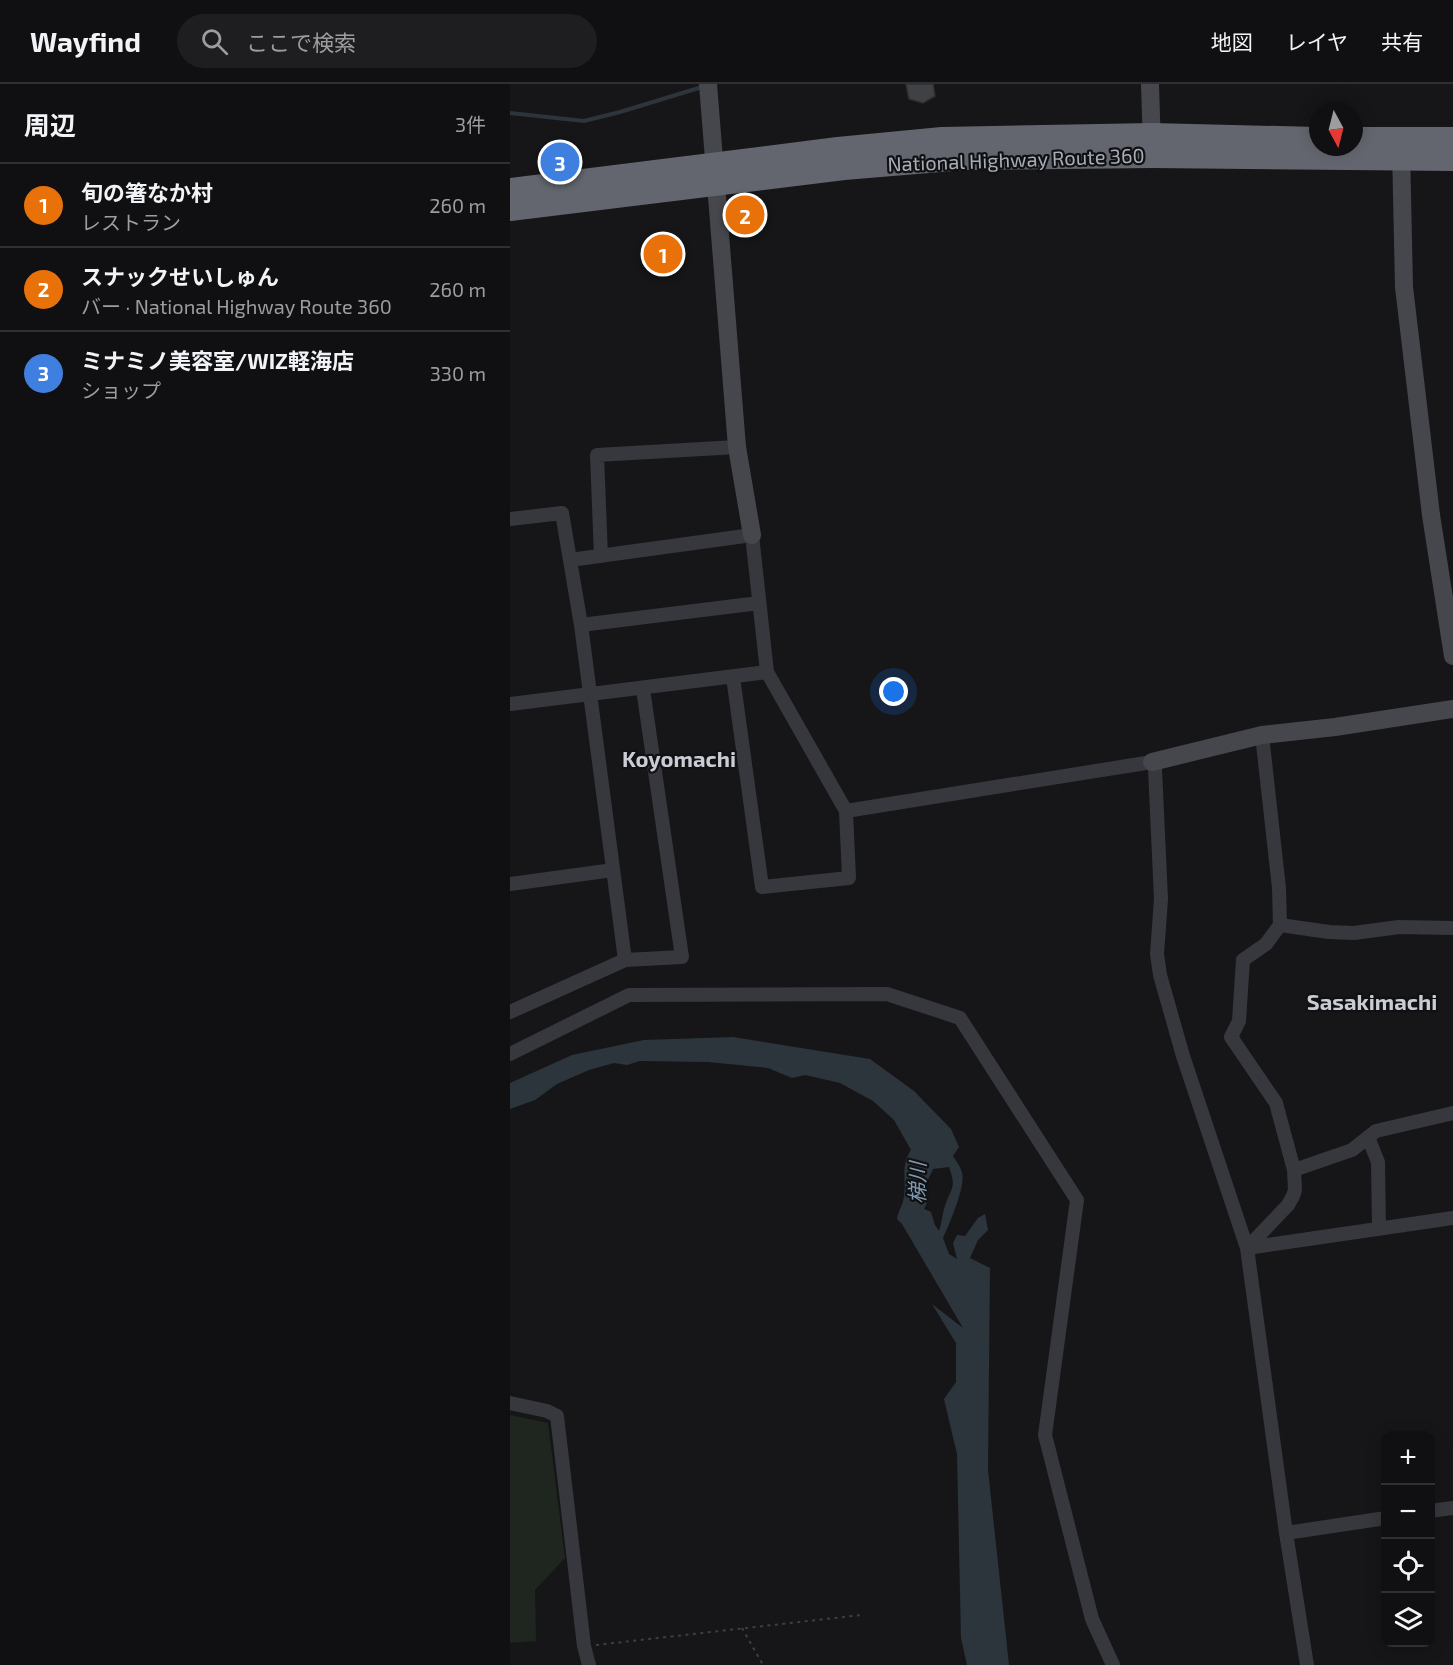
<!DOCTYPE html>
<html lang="ja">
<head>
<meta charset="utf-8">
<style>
  :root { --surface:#101012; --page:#1e1e20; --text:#f1f3f6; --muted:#9c9d9f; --line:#303032; --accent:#f2b134 }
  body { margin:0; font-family:"Exo 2","Noto Sans JP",sans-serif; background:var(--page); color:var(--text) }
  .controls { position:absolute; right:18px; bottom:18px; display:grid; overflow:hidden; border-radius:12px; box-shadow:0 3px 15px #0003 }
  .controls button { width:54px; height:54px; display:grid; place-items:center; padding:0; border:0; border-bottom:2px solid var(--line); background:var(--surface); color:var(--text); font:30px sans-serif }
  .compass { position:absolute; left:799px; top:18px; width:54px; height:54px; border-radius:50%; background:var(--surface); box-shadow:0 3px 15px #0003; rotate:173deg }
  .you { position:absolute; left:384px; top:608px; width:21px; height:21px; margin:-15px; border:4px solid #fff; border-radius:50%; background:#1a73e8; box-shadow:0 0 0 9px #1a73e833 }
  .badge { display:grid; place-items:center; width:39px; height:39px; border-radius:50%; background:var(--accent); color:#fff; font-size:20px; font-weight:700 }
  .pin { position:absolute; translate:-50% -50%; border:3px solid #fff; box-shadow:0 2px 6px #0006 }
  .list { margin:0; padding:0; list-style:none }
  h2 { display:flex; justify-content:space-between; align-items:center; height:78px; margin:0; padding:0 24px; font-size:26px }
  h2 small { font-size:20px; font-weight:400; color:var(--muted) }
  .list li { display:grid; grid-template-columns:39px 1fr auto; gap:18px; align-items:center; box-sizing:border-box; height:84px; padding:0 24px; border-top:2px solid var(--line) }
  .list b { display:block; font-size:22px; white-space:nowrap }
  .list p { margin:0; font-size:20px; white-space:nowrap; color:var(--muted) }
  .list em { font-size:20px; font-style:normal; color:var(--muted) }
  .icon { flex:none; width:33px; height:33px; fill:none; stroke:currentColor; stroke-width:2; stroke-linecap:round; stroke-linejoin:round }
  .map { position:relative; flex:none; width:943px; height:1581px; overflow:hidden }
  header { display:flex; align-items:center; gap:36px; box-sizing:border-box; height:84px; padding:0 30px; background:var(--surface); border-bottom:2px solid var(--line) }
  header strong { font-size:28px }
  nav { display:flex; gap:33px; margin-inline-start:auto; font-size:21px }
  .search { width:420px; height:54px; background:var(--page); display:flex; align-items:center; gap:15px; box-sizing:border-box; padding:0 21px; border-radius:33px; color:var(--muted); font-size:22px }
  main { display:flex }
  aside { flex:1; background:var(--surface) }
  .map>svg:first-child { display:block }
  .green { fill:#1e261f }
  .water { fill:#2c353c; fill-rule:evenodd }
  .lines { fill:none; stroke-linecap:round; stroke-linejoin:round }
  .stream { stroke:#2c353c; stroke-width:4 }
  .building { fill:#404145; stroke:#303034; stroke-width:1.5 }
  .path { stroke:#3d3f44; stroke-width:2; stroke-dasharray:3 4.5; stroke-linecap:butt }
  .street { stroke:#37383d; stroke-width:14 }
  .secondary { stroke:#45474d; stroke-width:18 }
  .highway { stroke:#63666e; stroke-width:24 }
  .labels { text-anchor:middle; stroke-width:4.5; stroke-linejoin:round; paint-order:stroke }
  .street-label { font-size:20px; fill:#a8adb8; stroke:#111113 }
  .water-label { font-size:21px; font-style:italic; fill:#7f9bb3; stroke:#111113 }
  .quarter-label { font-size:22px; font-weight:bold; fill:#c9ccd4; stroke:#111113 }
</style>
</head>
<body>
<header>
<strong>Wayfind</strong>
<div class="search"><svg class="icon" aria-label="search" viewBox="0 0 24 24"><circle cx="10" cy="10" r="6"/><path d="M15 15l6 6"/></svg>ここで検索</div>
<nav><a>地図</a><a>レイヤ</a><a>共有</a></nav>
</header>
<main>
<aside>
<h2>周辺<small>3件</small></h2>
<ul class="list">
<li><span class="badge" style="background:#e8710a">1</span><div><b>旬の箸なか村</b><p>レストラン</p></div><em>260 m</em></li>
<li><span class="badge" style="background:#e8710a">2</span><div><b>スナックせいしゅん</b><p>バー · National Highway Route 360</p></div><em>260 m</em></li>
<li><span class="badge" style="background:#3f7fe0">3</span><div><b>ミナミノ美容室/WIZ軽海店</b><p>ショップ</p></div><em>330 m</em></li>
</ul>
</aside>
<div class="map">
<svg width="943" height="1581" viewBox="0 0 943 1581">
  <rect width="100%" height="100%" fill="#161618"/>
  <path class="green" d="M0,1331L38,1339L55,1474L25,1506L26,1557L0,1559Z"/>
  <path class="water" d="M223,953L360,975L404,1007L441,1045L449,1063L443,1072C446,1077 451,1083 452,1089C456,1102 439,1141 433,1154L439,1170L447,1175L443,1159L447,1151L455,1152L468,1134L475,1130L478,1146L468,1156L460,1174L480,1184L478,1386L499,1581H457L451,1554L447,1370L434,1315L446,1298V1259L422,1220L453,1244L392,1140L387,1135C388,1127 392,1123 393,1117C398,1099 389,1084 401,1066L384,1036L363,1017L330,999L295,991L282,994L258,984L198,978L130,977L117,981L104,979L79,986L47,1000L25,1016L0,1025V999L62,971L134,956ZM439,1083C447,1105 441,1103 435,1122C432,1130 432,1139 429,1147L425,1141L421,1128L414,1125L418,1117L416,1100L423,1085Z"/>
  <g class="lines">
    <path class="stream" d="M0,29L74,37L110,28L192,3"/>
  </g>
  <path class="building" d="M396,0H423L425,12L413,19L399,15Z
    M163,152L168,185L144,187L138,155Z"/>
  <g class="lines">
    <path class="path" d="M232,1544L253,1581
      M86,1561L351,1531"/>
    <path class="street" d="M0,435L52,429L71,541L115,876
      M91,472L87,371L227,363
      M60,476L242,451L257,588L336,727L339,794L252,803L223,593
      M71,541L249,519
      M0,620L257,588
      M336,727L642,678L645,685L651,815L647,870L650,891L673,972L737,1164L776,1449L797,1581
      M0,800L103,786
      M770,841L819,848L844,849L889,843L943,844
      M0,928L115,876L172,873L133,605
      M0,970L119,911L377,910L450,934L567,1116L535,1351L582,1535L603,1581
      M858,1053L868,1078L869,1145
      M784,1086L842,1066L866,1047L943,1029
      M737,1164L778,1121L783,1112L785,1106L784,1086L766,1019L721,953L729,937L733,876L756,860L770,841L769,804L752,651
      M737,1164L943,1134
      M0,1319L37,1327L47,1332L74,1562L79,1581
      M920,1427L943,1424
      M776,1449L876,1434"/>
    <path class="secondary" d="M198,0L227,363L242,451
      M640,0L642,64
      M891,64L894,203L921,431L943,572
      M642,678L752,651L825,643L943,625"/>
    <path class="highway" d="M844,55H943
      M0,106L328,65L432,55L642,51L808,55
      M0,125L334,84L454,74L642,72L943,75"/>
  </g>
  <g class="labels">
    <g class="street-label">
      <text transform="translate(506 76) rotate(-2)" y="7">National Highway Route 360</text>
    </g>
    <g class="water-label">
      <text transform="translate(408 1099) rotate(-89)" y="7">梯川</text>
    </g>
    <g class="quarter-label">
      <text x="169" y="683">Koyomachi</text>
      <text x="862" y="926">Sasakimachi</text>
    </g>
  </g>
</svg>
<div class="controls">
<button>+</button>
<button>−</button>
<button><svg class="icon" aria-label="locate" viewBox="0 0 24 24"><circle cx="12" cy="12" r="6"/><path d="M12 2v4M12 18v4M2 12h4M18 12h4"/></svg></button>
<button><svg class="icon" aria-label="layers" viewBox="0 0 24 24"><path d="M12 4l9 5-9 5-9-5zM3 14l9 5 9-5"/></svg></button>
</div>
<svg class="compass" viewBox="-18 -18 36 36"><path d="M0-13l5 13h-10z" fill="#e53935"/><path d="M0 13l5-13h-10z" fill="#9c9d9f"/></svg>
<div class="you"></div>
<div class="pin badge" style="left:153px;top:170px;background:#e8710a">1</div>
<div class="pin badge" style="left:235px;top:131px;background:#e8710a">2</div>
<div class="pin badge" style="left:50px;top:78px;background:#3f7fe0">3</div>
</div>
</main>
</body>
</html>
